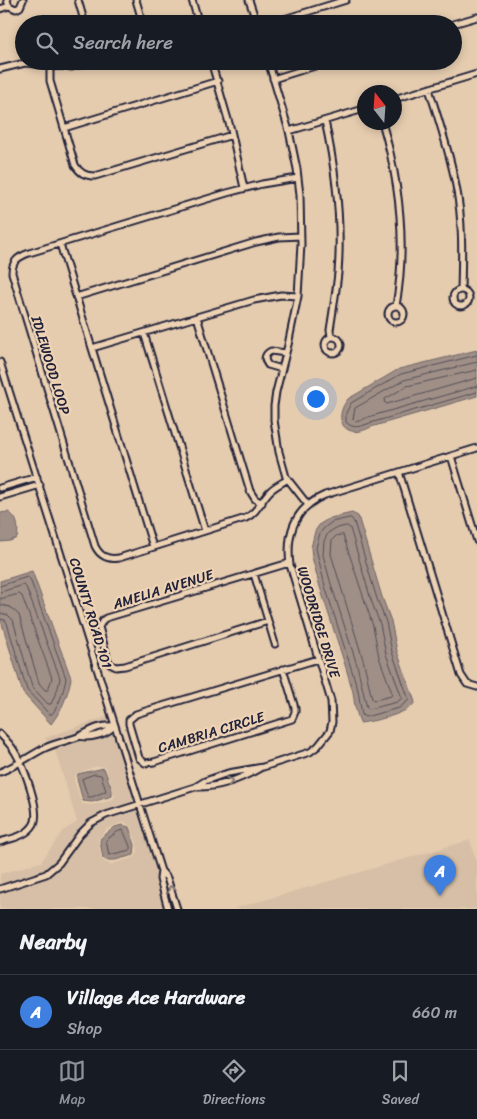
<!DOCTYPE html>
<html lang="en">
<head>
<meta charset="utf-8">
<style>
  :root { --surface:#171b24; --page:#242831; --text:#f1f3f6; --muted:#9ea1a6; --line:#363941; --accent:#8c9099 }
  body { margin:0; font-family:Sriracha,sans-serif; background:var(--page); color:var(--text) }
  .compass { position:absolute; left:357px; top:85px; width:45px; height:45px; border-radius:50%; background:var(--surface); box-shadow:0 2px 8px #0003; rotate:343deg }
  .you { position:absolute; left:315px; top:398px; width:18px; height:18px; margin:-12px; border:4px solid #fff; border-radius:50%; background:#1a73e8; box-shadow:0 0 0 8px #1a73e833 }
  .badge { display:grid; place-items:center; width:32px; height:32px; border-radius:50%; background:var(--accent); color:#fff; font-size:16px; font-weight:700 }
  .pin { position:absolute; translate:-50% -41px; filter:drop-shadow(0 1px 2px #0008) }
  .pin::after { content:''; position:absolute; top:26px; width:18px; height:15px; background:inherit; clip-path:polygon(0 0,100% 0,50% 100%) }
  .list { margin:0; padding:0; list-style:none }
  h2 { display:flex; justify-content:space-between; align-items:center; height:65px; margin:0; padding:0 20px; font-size:21px }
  h2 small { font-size:16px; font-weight:400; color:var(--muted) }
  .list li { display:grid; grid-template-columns:32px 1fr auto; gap:15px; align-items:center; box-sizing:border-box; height:75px; padding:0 20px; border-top:1px solid var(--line) }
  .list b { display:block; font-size:19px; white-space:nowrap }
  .list p { margin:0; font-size:16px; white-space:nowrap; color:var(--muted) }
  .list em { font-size:16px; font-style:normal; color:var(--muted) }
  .icon { flex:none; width:28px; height:28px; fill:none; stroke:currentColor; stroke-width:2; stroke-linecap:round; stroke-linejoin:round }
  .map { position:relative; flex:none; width:477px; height:909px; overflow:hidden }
  .search { position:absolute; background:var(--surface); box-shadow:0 2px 8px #0003; left:15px; right:15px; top:15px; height:55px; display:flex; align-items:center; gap:12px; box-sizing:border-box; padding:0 18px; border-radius:28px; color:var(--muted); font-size:19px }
  .sheet { height:140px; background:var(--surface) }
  nav { display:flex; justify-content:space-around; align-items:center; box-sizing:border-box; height:70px; border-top:1px solid var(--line); background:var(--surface); font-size:14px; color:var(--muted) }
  nav a { display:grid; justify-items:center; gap:2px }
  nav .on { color:var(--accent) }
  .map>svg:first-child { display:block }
  .built { fill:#d6bfa6; fill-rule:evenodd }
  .water { fill:#9f8f86; stroke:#6d6368 }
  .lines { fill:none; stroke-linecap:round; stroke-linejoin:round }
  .shore { stroke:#544e59; stroke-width:1 }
  .minor-casing { stroke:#22223b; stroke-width:9 }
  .minor { stroke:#edd3b4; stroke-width:5 }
  .oneway { stroke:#887a78 }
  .labels { text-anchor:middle; stroke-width:4.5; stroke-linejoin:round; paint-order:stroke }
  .street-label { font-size:14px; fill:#22223b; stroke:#edd3b4 }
</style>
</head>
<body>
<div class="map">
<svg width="477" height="909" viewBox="0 0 477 909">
  <rect width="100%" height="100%" fill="#e5ccaf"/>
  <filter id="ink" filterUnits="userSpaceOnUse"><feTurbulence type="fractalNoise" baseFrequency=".02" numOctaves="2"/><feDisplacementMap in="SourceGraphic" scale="10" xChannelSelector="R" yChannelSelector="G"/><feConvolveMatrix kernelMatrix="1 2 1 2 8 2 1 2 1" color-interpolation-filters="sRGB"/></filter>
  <g filter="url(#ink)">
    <path class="built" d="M108,716L137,802L105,812L89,820L78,832L57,861L45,872L0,886V874L41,862L63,831L77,822L56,753L45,738ZM104,766L106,768L115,797L110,801L92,805L82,804L74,780L76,774L93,767Z
      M138,808L158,870V880L165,909H0V892L47,877L61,865L82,836L93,825L107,818ZM122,822L126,823L131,827L137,844L138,852L135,857L110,865L102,860L98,840L107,829Z
      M470,840L477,863V909H233Z"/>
    <path class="water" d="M477,350V396L371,427C346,441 331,420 348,399L399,369Z
      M8,512C18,517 19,528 17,538L10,541L0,542V513Z
      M352,513L358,516L382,597L391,621L397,651L415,702C408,714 375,721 360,723L355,707L353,692L346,668L320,587L312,557L311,548L315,531L320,524L330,518Z
      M32,571L71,678C68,695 62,710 51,724L23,693L0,617V581Z
      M104,768L112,790V796L92,802L83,801L77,779L78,774Z
      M122,825L129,827L135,845L134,855L115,860H106L103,858L100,841L101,838L115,827Z"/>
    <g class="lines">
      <path class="shore" d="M477,355L401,374L351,403L346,413V422C353,430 362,426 370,423L477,392
        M477,362L404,380L355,408L353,419L355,421H360L368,417L477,386
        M477,370L407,386L385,399L384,402L387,404L477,378
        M351,518L354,522L377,599L386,622L392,652L409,700L399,708L365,717L362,715L358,690L325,586L316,548L320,533L324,528L332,522Z
        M347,526L350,528L371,600L380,624L386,654L402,698L397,702L370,709L367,708L357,665L331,584L323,555L324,541L328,533L334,529Z
        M343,535L373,626L379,657L392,693L391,696L375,700L372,699L364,663L331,554L332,540L336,536Z
        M0,586L27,577L30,579L66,678C64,690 60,704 52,714H49L27,690L7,623L5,620L0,619
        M0,592L24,585L26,587L60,678L58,688L51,704H48L32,687L13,620L8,615L0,613
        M0,599L19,594L22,596L52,678L48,690H45L39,683L19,615L10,607L0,605
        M95,774L101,775L106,791L92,797H88L82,779Z
        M123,830L130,846V850L109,855L106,840L117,832Z"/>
      <g class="minor-casing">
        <path id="minor" d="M7,0L9,6L16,9L20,7L23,0
          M78,0L85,24
          M136,0L143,24
          M192,0L199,24
          M249,0L257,24
          M0,9L9,6
          M268,24L346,0
          M453,24L477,17
          M211,61L231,130L244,188
          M268,61L289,131L297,169L300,195L301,244L298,296L288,345L276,392L274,406V420L279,452L286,477L308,505
          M50,66V81L75,165C80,173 85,176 95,176L232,135
          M0,69L25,63L72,67L95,61
          M273,79L331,61
          M429,89C439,121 450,153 456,186C463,220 462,255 461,290
          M394,99L477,74
          M325,121C336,171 342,222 338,273C336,292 333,311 330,330L331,337
          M382,122C400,183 407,244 396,306
          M64,128L218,81
          M289,131L364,109
          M60,244L153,547
          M453 298a8 8 0 1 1 16 0a8 8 0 1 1-16 0Z
          M76,297L256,242L279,237L301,236
          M388 314a8 8 0 1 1 16 0a8 8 0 1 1-16 0Z
          M197,317L250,491L255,499L262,503
          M144,333L205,531
          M325 345a8 8 0 1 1 16 0a8 8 0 1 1-16 0Z
          M92,348L254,300L281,295L298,296
          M0,362L161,871L160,879L168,909
          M282,369L268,365C263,359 265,354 271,351L286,353
          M451,456L477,541
          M399,472L461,675L467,684L477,687
          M288,479C282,483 275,486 270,491C261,500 258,512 246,518L119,558C107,560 100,556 95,546L12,273C12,261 18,257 29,253L227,193L262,184L298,178
          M0,488L37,477
          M0,497L40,485
          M254,574L275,644
          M268,621L125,666L116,667L110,664L108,660L99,627L103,620L106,618L289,563
          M283,669L295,708V712L292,719L154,762L145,763L139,758L129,724V720L136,714L318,659
          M0,734C6,740 11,745 15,752C23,765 41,810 34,824C27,836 13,838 0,842
          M79,736C90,739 107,734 114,726
          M0,772C16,766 29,756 45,748C55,743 67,741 78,737C90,731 100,724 114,726
          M195,787C217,788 241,779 260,768
          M161,871L167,878L177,909
          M0,889L46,874L59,863L80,834L91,823L106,815L195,787L205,781L228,773L263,767L310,752L318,746L330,731L332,722L331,701L290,565C286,534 294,508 325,495L477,448"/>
      </g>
      <use href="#minor" class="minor"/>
    </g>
    <defs><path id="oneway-chevron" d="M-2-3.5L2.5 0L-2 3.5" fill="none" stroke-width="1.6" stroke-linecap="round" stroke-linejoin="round" transform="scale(1.25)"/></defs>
    <g class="oneway">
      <use href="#oneway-chevron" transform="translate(230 781) rotate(-18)"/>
      <use href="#oneway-chevron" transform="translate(171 889) rotate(-109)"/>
    </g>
  </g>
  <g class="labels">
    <g class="street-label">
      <text transform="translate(51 365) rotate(73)" y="5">IDLEWOOD LOOP</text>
      <text transform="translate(163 589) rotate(-17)" y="5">AMELIA AVENUE</text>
      <text transform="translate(91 613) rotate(73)" y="5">COUNTY ROAD 101</text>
      <text transform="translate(319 622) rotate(73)" y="5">WOODRIDGE DRIVE</text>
      <text transform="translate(211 732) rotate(-17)" y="5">CAMBRIA CIRCLE</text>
    </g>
  </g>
</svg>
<svg class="compass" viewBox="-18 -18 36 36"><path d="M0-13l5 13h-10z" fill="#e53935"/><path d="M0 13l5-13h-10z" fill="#9ea1a6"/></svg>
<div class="you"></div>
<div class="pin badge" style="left:440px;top:896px;background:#3f7fe0">A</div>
<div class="search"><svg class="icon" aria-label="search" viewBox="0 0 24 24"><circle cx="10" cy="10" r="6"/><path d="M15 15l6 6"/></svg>Search here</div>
</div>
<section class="sheet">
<h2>Nearby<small></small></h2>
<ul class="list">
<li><span class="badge" style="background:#3f7fe0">A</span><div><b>Village Ace Hardware</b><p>Shop</p></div><em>660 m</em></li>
</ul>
</section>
<nav>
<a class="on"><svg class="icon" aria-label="map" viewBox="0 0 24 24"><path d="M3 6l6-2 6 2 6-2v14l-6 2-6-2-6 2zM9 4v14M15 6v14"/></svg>Map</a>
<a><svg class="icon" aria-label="directions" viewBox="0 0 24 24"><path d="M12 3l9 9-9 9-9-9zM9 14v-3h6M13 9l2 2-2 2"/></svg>Directions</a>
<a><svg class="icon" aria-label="saved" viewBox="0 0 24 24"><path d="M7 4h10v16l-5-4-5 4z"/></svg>Saved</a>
</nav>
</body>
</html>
